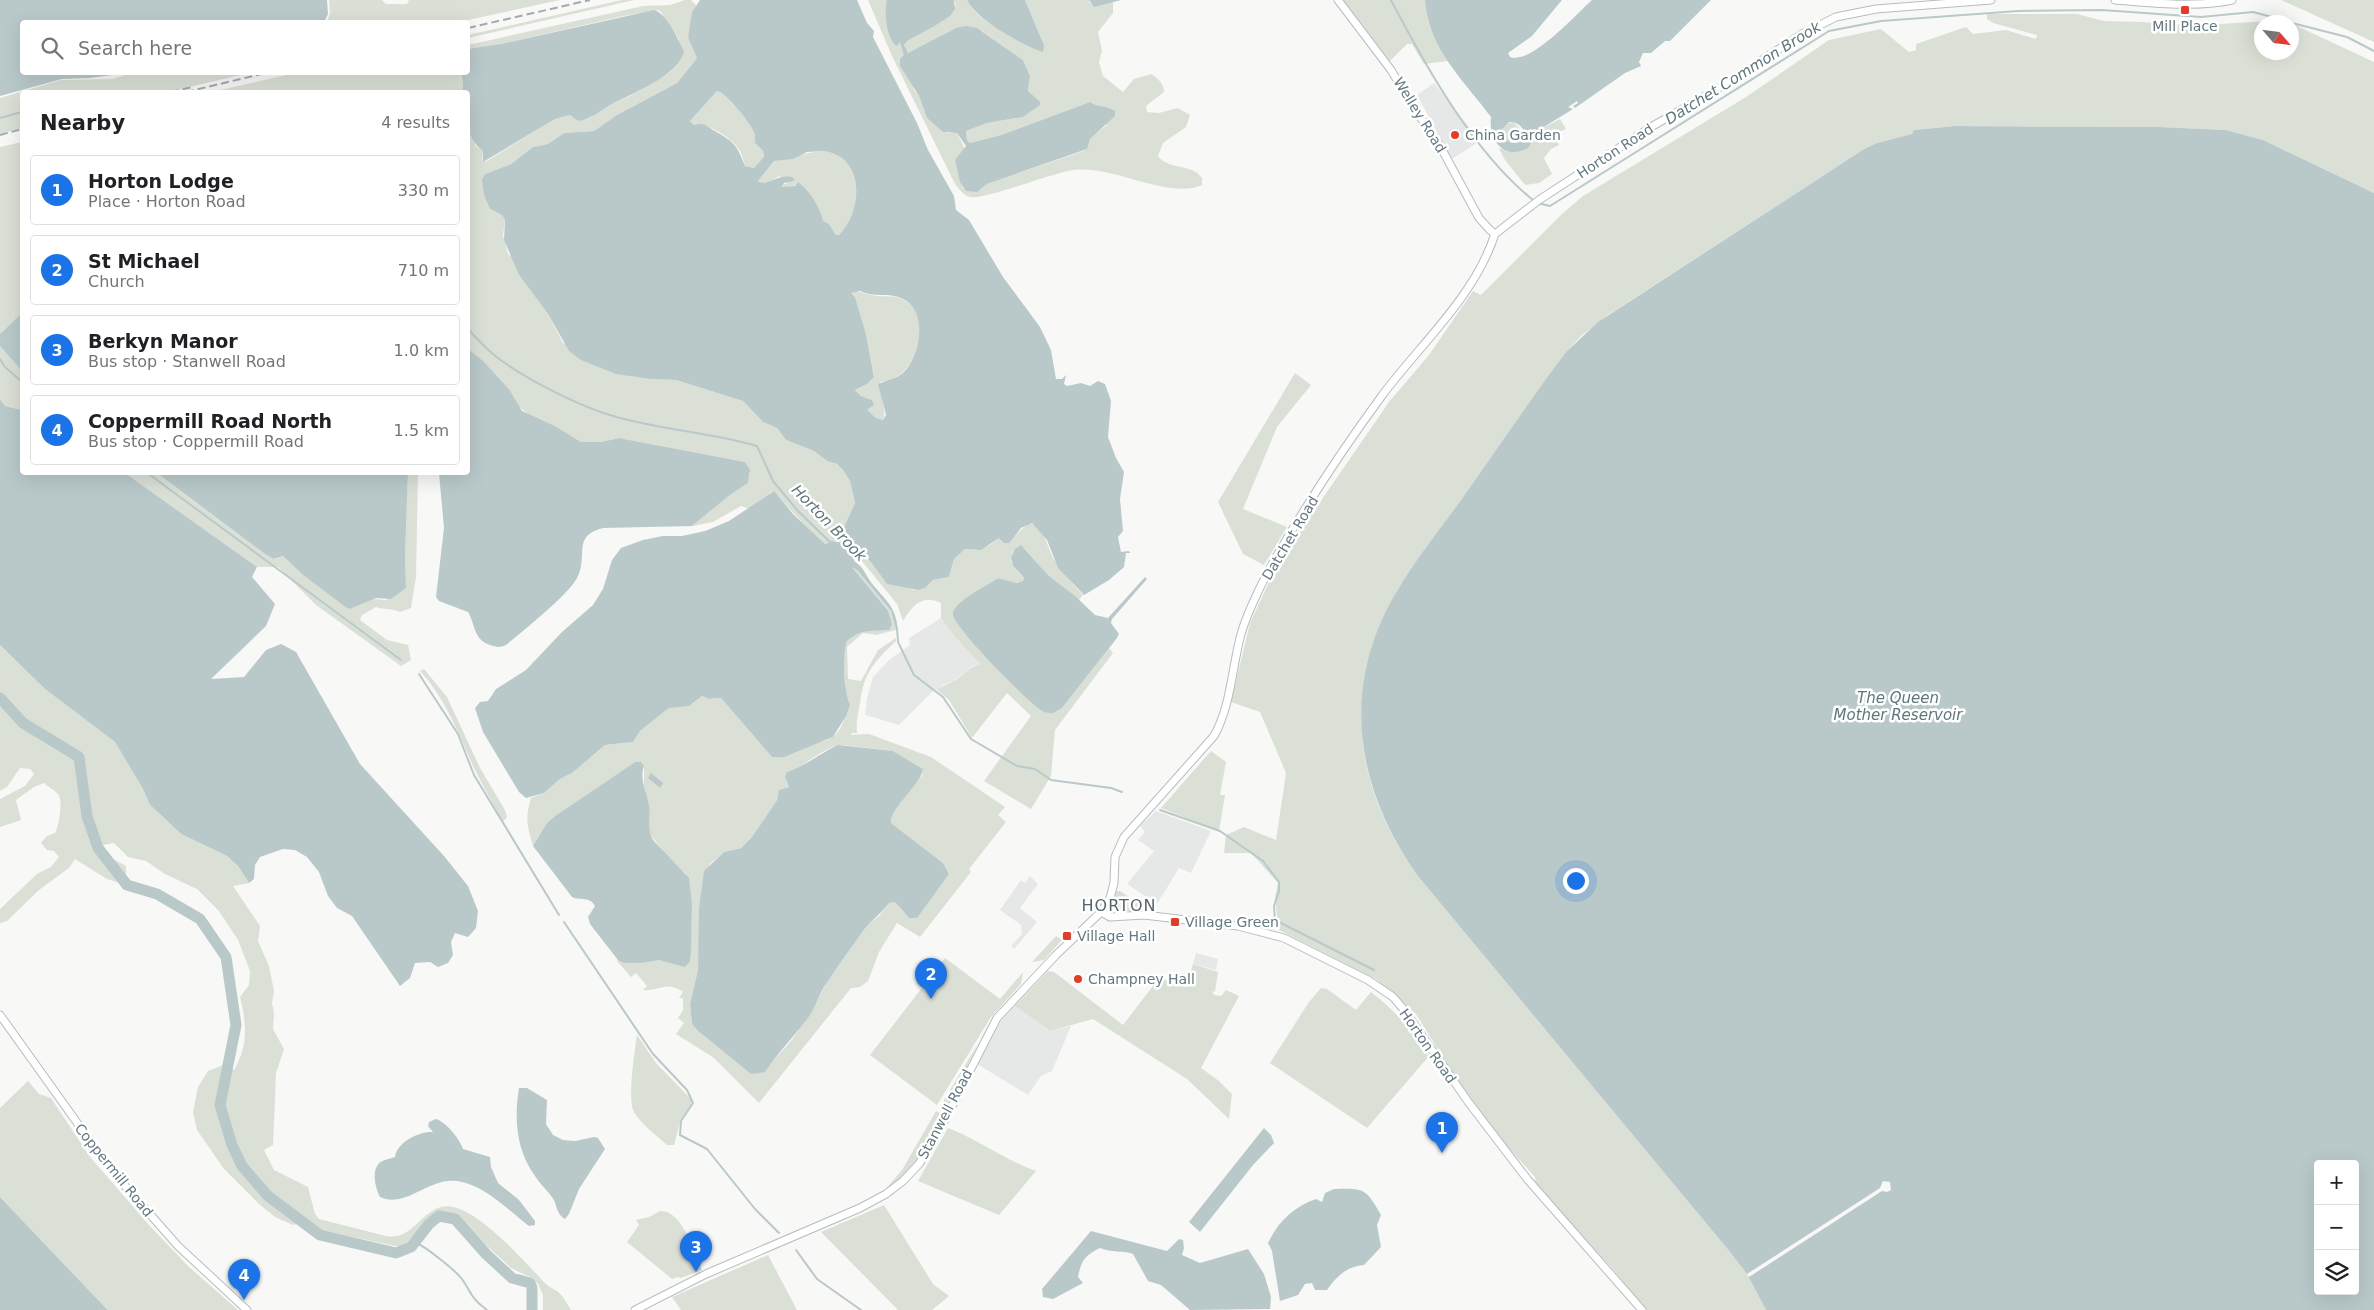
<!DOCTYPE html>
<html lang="en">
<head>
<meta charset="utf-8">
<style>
  :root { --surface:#fff; --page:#f2f2f2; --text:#202124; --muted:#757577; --line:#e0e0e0; --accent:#1a73e8 }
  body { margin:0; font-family:"DejaVu Sans",sans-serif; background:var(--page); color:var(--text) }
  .controls { position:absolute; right:15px; bottom:15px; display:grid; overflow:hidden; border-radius:5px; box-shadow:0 5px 20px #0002 }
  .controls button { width:45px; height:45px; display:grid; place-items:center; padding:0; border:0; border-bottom:1px solid var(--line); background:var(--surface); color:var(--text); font:25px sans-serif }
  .compass { position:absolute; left:2254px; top:15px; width:45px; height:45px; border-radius:50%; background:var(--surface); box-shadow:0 5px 20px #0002; rotate:118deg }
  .you { position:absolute; left:1575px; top:880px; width:18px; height:18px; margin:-12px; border:4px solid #fff; border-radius:50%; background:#1a73e8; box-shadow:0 0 0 8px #1a73e833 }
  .badge { display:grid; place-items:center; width:32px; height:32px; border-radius:50%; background:var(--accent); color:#fff; font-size:16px; font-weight:700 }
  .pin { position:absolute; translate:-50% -41px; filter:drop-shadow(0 1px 2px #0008) }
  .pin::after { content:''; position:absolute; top:26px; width:18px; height:15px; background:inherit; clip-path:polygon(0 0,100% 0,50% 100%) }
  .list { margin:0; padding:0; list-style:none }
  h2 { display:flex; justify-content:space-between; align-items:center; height:65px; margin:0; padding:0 20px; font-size:21px }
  h2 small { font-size:16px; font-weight:400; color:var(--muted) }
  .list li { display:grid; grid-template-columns:32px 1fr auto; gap:15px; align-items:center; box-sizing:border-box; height:70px; margin:0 10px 10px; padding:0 10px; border:1px solid var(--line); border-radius:5px }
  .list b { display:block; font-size:19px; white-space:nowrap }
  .list p { margin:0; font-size:16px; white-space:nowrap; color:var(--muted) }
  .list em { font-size:16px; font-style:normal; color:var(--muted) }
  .icon { flex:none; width:28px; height:28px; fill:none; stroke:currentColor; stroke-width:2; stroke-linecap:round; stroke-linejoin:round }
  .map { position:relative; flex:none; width:2374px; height:1310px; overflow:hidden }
  .search { position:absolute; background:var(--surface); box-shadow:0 5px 20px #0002; left:20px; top:20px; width:450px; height:55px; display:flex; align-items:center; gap:12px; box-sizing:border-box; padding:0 18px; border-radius:5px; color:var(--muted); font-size:19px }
  .panel { position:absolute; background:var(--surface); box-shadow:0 5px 20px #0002; left:20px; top:90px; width:450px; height:385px; border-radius:5px }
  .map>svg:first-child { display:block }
  .built { fill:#e6e8e7 }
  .green { fill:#dbe0d6; fill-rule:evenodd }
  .water { fill:#b9c9ca; fill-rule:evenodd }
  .pier { fill:#f8f8f6 }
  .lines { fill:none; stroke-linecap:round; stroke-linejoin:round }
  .stream { stroke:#b9c9ca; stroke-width:2 }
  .river { stroke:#b9c9ca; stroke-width:11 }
  .secondary-casing { stroke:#b6bdc0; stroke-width:9 }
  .secondary { stroke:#fff; stroke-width:7 }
  .rail { stroke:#a2abb0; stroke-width:2; stroke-dasharray:8 4; stroke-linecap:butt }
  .poi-dot { fill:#e93a25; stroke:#fff; stroke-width:2 }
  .labels { text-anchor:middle; stroke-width:5; stroke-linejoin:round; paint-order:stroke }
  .poi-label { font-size:14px; fill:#627882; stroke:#fff; text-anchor:start }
  .street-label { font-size:14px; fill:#627882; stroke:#fff }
  .water-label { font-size:15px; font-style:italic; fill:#5d777c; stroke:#fff }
  .quarter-label { font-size:16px; letter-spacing:1px; fill:#54656c; stroke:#fff }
</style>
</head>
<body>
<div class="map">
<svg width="2374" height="1310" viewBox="0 0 2374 1310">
  <rect width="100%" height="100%" fill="#f8f8f6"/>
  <path class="built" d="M1434,83L1480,141L1452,159L1417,95Z
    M941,618L954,636L980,664L973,666L954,681L943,685L937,690L935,689L899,725L865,715L867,698L873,677L889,660L910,645L909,638Z
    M1156,811L1211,831L1191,873L1179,868L1157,904L1127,884L1154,851L1138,840L1145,832L1140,826Z
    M1030,876L1038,884L1020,908L1037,922L1014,949L1011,946L1022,934L1021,925L1000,910L1021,880L1025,883Z
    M1196,953L1218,959L1216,970L1193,964Z
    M1015,1006L1050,1031L1071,1026L1052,1071L1041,1076L1028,1095L977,1064L1000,1022Z"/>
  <path class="green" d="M329,0H382L386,4H407L409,0H560L459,22H327L330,13Z
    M622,0H634L468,38V35Z
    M685,0H691L696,5L688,38L697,58L677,83L617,115L594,131L564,133L548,144L533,147L511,164L485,174L490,209L502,215L505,220L503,235L508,254L513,258L519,275L548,314L563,343L629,376L650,379L676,380L743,401L763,422L777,428L786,440L814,451L827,461L837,464L843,470L850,481L855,503L844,527L839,529V539L837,542L831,541L825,544L817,538L773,491L750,509L741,506L713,522L692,526L730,495L748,483L750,472L745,462L619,438L601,442H581L555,426L529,415L516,404L509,389L493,372L468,349V132L476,146L483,151L482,160L485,162L555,119L570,115L578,121L587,119L618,101L630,96L670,72L680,60L679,39L661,12L658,10L623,16L484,48L468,49V45L643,6L670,5Z
    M868,0H887V21L901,43L914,90L919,96L927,118L946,133H957L965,149L955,160L963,188L981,189L987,184L1086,150L1089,139L1107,125L1099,107L1090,102L1001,135L970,143L967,140L966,131L987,123L1023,117L1039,105L1028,91L1030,76L1023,60L982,31L956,28L911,52H906L904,44L907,41L933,27L956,5L954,0H967C979,26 1019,37 1044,45L1025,0H1089L1090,3L1098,5L1113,1V13L1098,32L1102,51L1099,62L1103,76L1123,92L1134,79L1151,74C1157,78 1164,83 1164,92L1146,106L1147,112L1159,113L1178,108L1190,115L1186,127L1163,143L1158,156C1170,171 1192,163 1202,178V185C1169,200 1113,165 1074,170C1051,173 985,200 970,197C963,195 960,190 955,184L892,56Z
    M1342,0H1425C1426,26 1435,39 1448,61L1424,64L1412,44H1407L1390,61Z
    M2281,0H2374V42Z
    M1987,14H2077L2104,21L2144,22L2161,24L2205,25L2268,21L2283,22H2262V52H2292V24H2297V26L2374,62V193L2263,140L2226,130L2160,127L1955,126L1914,130L1913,134L1877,143L1864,149L1608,315L1581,336L1566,352L1398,589C1343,690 1351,782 1417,875L1730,1252L1747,1274L1766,1310H1646L1612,1268L1536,1188L1535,1177L1506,1145L1458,1082L1416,1014L1376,979L1279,930L1275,898L1278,883L1251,853H1224L1226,835L1244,827L1276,840L1286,773L1260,712L1231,702L1250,623L1278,563L1389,402L1429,355L1473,291L1481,295L1561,215L1583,196L1746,97L1829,40L1881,29L1909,52L1916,50V44L1966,27L1973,34L2006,30L2036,39L2037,35L1993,23L1987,19Z
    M300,72L461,73L463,83L462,92H211Z
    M131,73H249L168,92H22V128L0,134V98L61,80L113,79Z
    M717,91C725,91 753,126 755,135C755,136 755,141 755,143L763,151L764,158L754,168L745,166C744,161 742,155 740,151C733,138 707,122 694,125L690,121Z
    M1560,119L1566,129L1555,134L1559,145L1551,149L1544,158L1552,174L1539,183L1525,185L1505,160L1499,148L1502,149L1532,143L1539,130Z
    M1513,122L1525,133L1520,142L1506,141L1500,131L1505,124Z
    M22,142V313L0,334V147Z
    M822,151C866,155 863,210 839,235H836L829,224L823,221L817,207L797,185L783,188L782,185L788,183L779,176L768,183L758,181L774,161C791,159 805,152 822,151Z
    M856,291C861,292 866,294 871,295C884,298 895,293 907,302C928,316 919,355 904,371C898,378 888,380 880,382C880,392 887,414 883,420L876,418L866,410L872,407L870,399L861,396L855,390L867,384L874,375L866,334L855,297L851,293Z
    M0,346L22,371V410L5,406L0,399Z
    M1295,373L1311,385L1277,427L1243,509L1287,527L1264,565L1243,554L1218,502Z
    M125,473H157L265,554L276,559L283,556L303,575L350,609L373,599L386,600L406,588L405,558L408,473H418L416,577L411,608L400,612C392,608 384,610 376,607L362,615L360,620L387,640L408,645L411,660L401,666L316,605L278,567H257Z
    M1029,523C1046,526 1047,550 1055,561C1063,573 1073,585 1083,595L1079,600L1049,576L1024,548L1013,551C1008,563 1015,570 1024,578L1023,581L1017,583L998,578L962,601L980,651L1042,711L1062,708L1109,648L1113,653L1055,730L1051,776L1031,809L984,781L1031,716L1007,693L972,738L949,700L937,690C943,685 949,684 956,680C964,674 970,667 980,664L954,636L941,618V603C922,594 913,605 903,621L897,604L856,554L859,551L864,553L887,584L900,585L914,590L925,588L933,580L949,577L954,559L965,549L978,550L990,545L999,538L1011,539Z
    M852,567L858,571L891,611L896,630L876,635L863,633L847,647L848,679L861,681L878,650L896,638V641C874,662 864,672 860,703C858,716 856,720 857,733H852L851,735L869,734L931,757L1005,807L998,815L1006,822L969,869L971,872L920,937L897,923L879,952L868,981L860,987L851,988L759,1103L714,1058L676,1034L684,1023L678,1018L683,1010V998H679L683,992C666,980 659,992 643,990L647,986L636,973L631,977L617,961V959C632,968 644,960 660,960C673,960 676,967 690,961L692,904L685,873L674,865L649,833V804L644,788V766L635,762L555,816L547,823L533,846C527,826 525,818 531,798L544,793L560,779L572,773L605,745L633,742L640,731L669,708L692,704L702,696L708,699L721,698L772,757C788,757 801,749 815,744C820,741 828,741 833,737C860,713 836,670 847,641C862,628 873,632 889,630L871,591ZM843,745L893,751L923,769L922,776C914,783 889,814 891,823L943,863L949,874L936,891L904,913L895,902L889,903L879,916L869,924L861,934L828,980L810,1014L791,1041L773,1061L751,1074L698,1031L692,1024L690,1004L698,970L702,884L710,864L724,852L741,848L752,837L777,800L779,790L789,787L786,780C797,768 827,745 843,745Z
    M0,645L45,689L115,742L143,789L150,805L161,815L181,834L227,856L238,866L249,883L233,886L260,926L258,941L269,966L274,991L272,1003L274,1013L273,1029L284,1049L276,1073L273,1145L264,1150L274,1170L308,1187L315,1214L319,1219L386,1236C411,1241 420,1213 441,1207C471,1198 526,1264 546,1284C550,1288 558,1290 561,1295C564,1298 568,1305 571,1310H543V1295L538,1284L532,1278L511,1268L453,1215L442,1213L436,1216L405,1244L400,1247L390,1245L329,1232L300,1223L293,1225L275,1217L259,1204L224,1169L197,1130L193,1112L198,1087L208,1071L226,1064L234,1070C248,1046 247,1024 240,997L249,985L250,971L238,940L219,911L197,889L165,874L146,861L128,857L114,843L103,845L113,861L115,860L126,866V885L107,879L75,859L69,868L39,890L7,921L0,923V909L37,874L51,867L59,857L54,851L47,850L41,843L47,836L55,833C59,826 64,798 57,793C53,789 48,787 44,783L34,787L16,800L21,820L0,827V799L25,786L34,774L30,769L20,768L7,787L0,791Z
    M424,669L447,697L480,768L505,810L507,817L503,822C493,804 483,786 474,768C459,734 445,698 420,671Z
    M1211,751L1226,762L1220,795H1225L1219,831L1161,808Z
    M1117,891H1120L1144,907L1145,910L1115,912L1112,910L1111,904Z
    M1056,936L1062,940L1044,960L1032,962Z
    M945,958L1000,999L1023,972L1021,984L991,1017L937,1105L870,1055Z
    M1193,964L1218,972L1215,992L1212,991L1214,995L1221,996L1226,990L1239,996L1201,1068L1219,1081L1232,1094L1229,1119L1187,1079L1093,1019L1050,1031L1015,1006L1048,971L1054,972L1123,1025L1159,978L1187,987Z
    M1321,988L1327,989L1356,1010L1371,992C1395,1011 1413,1030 1429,1056L1367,1128L1270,1063L1309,1002Z
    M637,1035L656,1063L692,1100L691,1105L681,1119L674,1145H667C656,1135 642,1125 634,1112C627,1101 635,1049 637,1035Z
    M979,1042L947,1107L945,1110L939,1108Z
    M28,1081L39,1094L51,1098L90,1157L149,1225L188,1266L238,1310H108L0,1197V1108Z
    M936,1111L943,1115V1117L914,1165L907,1174L884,1191L902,1170Z
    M948,1128C979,1140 1005,1160 1036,1171L999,1215L918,1181Z
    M884,1205L933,1284L949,1296L932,1310H898L821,1232Z
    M660,1211C683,1210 693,1252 702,1270L681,1278L678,1277L672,1279L627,1242L639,1225L636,1220L649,1217Z
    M768,1255L797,1310H681L672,1297Z"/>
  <path class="water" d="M0,0H327L328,14L324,22H22V72L127,73L90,78L62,79L0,96Z
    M700,0H857L867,23L874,31L873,37L917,123L928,150L954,196L956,210L969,220L1003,277L1040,327L1051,350L1056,379H1062L1066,375L1064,384L1067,386L1081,383L1090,386L1098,381L1105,384L1111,401L1108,437L1116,458L1124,472L1120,499L1123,531L1118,537L1121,552L1129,551L1130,553H1126L1124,567L1109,580L1084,595L1058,568L1047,540L1032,523L1021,528L1009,543H1004L999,538L981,550L965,549L954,559L949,577L933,580L925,588L918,590L887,584L864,553L859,551L854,561C865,568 866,577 874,586C888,603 896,607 898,631L896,630L891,611L858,571L852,567L888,611L892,624L889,630C873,632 862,628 847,641C842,654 844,693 850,705L846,716L833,737L784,757H772L721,698L708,699L702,696L689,706L669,708L640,731L633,742L605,745L572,773L560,779L544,793L526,798L519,792L483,732L475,708L480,702L488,701L496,689L526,670L562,632L593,605L603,589L612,560L621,548L643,540L663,536H682L705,531L729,521L774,491L793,514L825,544L832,541L836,542L839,539V529L844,527L855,503L850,481L843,470L837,464L827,461L814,451L786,440L777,428L763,422L743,401L676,380L650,379L616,374L581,360L569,351L548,314L519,275L504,240L505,220L502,215L490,209L484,195L482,179L485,174L511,164L533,147L548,144L564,133L594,131L617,115L677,83L697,58L688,38L692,12ZM717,91C725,91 753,126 755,135C755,136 755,141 755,143L763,151L764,157L754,168L745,166C737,145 734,142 715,131C706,126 705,122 694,125L690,121ZM822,151C866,155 863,211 839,235H836L829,224L823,221C821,208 808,189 798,182L795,186L782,187L784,183L794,181V178C778,172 770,187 758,181L774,161L793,159L807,152ZM860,291C877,299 890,291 905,300C928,314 920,356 903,373C896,379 886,380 878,384L886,415L883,420L876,418L867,410L874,405L872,400L861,396L855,390L867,384L874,377L866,334L855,297L851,293Z
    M887,0H954L955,9L950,16L933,27L907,41L904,45L908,53L956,28L966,26L977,28L1023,60L1030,76L1028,91L1040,102V105L1023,117L987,123L966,131L967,140L970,143L1001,135L1090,102C1098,108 1106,105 1115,111V116L1090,139L1087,149L987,184L977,192L966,191L960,182L955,160L966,146L957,133L943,132L927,118L919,96L900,66V59L904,55L900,42L897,46C886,39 884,11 887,0Z
    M967,0H1025L1044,45L1043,52C1023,45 976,20 967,0Z
    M1089,0H1121L1094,7Z
    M1425,0H1562L1532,36L1508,53L1510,57C1531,65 1576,14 1592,0H1711L1670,41H1665L1651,53H1643L1639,62L1641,66L1625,73L1575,108L1573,106L1578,103L1577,101L1568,107L1573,109L1539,130L1528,148C1505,161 1488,141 1491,117C1465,82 1427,47 1425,0ZM1509,122C1517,121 1525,128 1525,136L1520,142L1512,143L1504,139L1500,131Z
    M654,10C666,12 679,41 684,51C679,75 635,92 616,102C606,107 588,121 578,121L570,115L555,119L483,162V151C462,135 468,116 468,92H462L463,83L461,73L468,72V49L501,44Z
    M1955,126L2160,127L2226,130L2263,140L2374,193V1310H1766L1747,1274L1730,1252L1417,875C1360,794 1341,701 1387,609C1407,570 1436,535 1461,500C1496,451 1530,400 1566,352L1598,322L1864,149L1877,143L1912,134L1914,130ZM2318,1164H2355V1291H2318Z
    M22,313V371L0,346V334Z
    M468,349L483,361L509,389L522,411L555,426L581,442H601L619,438L745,462L750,470L748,483L730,495L692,526L603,528C571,536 589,556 577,578C567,596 524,630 506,645C500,648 496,647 490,645C473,639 476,626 468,612L439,601L436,597L444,528L439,473L468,472Z
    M0,399L5,406L22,410V472L125,473L257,567L252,577L275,604L266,626L211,679L244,677L266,650L281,644L296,652L360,764L444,856L468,886L478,911L476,928L468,937L455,933L451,942L453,955L448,963L438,967L430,962L415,963L410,978L400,986L352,916L337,908L328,896L319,872L307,857L295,850L283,849L260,857L255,865L254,879L249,883L238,866L227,856L181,834L161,815L150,805L143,789L115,742L45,689L0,645Z
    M157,473H408L405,558L406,588L391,599L376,598L350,609L347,608L303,575L283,556L274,559L265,554Z
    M1021,545L1049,576L1075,596L1095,615L1108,618L1145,577L1147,579L1112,619L1111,623L1119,634L1117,638L1062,708L1053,713C1049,713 1046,713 1042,711C1029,703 950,624 953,613C956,600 987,586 998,578L1017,583L1023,581L1024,578L1013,566L1011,557L1015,549Z
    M838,745L893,751L923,769C923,782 889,809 891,823L943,863L949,874L917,918H909L895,902L889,903C880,915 869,922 861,934C850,950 838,965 828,981C820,991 817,1004 810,1015C796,1035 779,1051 765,1072L751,1074L698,1031L692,1024L690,1004L698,970L699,908L704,871L724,852L741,848L752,837L777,800L779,790L789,787L785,777L787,772C800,769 824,751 838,745Z
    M635,762H641L644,766C639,780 647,792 649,805C651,818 646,827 653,840L689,878L692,904L691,952L690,961L685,967L659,960L641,963H624L618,960L590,924L588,917L595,906C590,896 580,901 572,897L533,846L547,823L555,816Z
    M651,773L663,783L660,788L648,778Z
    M519,1088H527L547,1100L546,1124L553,1135L563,1140L575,1141L594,1137L598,1138L605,1149L579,1189L569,1214L565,1219C555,1213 558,1205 552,1197C547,1190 540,1184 535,1176C516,1150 514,1119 519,1088Z
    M436,1119C445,1121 460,1139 463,1149L490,1157L491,1167L498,1183L519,1200L535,1221V1225L529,1226C508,1210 485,1185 457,1181C429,1177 405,1209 380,1197C376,1190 372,1174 377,1166C380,1160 389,1159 395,1157C397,1142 419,1131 433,1132L428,1126L429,1122Z
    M1264,1128L1271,1135L1274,1143L1253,1165L1200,1232L1189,1222Z
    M1334,1189C1364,1188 1366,1188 1381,1215L1377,1225L1381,1247L1364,1265C1347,1266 1336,1277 1327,1290H1315L1312,1283L1305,1284L1298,1295L1280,1301L1272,1251L1268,1243C1278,1222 1293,1207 1316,1199L1322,1202L1325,1193Z
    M0,1197L103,1305L108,1310H0Z
    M1091,1231L1167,1251L1179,1239L1183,1240L1184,1248L1182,1255L1200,1263L1248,1249L1264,1274L1271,1297L1270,1309L1190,1310L1161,1285L1148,1281L1133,1254C1122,1250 1112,1253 1100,1248C1085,1255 1081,1261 1078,1277L1083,1283L1053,1299L1043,1297L1042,1289Z"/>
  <path class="pier" d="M1883,1181L1890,1182L1891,1190L1887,1192L1882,1191L1749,1277L1747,1274L1880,1188Z"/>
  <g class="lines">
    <path class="stream" d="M1391,0C1426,67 1474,153 1533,200
      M2292,23L2347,37L2374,51
      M0,118L22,112
      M1537,203L1550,206L1829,31L1881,21L2018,11L2102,10L2201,17L2253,12L2291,22
      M468,329C477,339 487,350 498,358C524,378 579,406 610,415C658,430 709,432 757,446L773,481L798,511L831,543
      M0,359L5,367L22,382
      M146,472L401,660
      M897,628L898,642L914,675L943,697L971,739L1017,766L1035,769L1051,780L1111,788L1122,792
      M419,674L458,734L474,775L559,915
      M1160,810L1220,831L1263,861L1279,882V891L1274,906L1275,920L1374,970
      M564,922L653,1054L687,1090L693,1103L681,1121L680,1135L707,1149L755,1209L779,1233
      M415,1242C426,1247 455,1270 462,1279C473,1295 470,1297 487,1310
      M796,1250L817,1279L861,1310"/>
    <path class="river" d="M0,698L23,723L79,757L87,816L98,848L127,885L157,894L200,919L226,957L236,1025L220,1105L232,1145L242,1166L268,1196L320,1235L396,1253L411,1247L429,1224L439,1216L455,1219L486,1254L512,1278L530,1283L532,1288V1310"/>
    <g class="secondary-casing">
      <path id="secondary" d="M1338,0L1391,70L1414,108L1439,144L1479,218L1490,230L1495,234
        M2115,0C2154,3 2194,8 2232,0
        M1495,234L1539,200L1651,127L1719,88L1802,34L1836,17L1876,9L1991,0
        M1101,912L1110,917L1144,915L1238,926L1284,938L1368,980L1393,997L1405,1011L1469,1103L1528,1180L1642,1310
        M0,1015L111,1170L178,1246L247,1310
        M635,1310L706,1274L860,1208L886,1194L903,1181L919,1164L934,1141L997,1018L1056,955L1101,912L1110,898L1114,883L1115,857L1124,837L1214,736C1231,706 1232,667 1241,634C1248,610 1266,574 1279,552C1310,499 1345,446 1381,397C1420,344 1474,298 1495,234"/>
    </g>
    <use href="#secondary" class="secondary"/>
    <path class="rail" d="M468,28L590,0
      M171,92L193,87
      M186,92L270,72
      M0,135L22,129"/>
  </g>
  <g class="poi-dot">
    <rect x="2180" y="5" width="10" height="10" rx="2.5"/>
    <circle cx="1455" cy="135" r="5"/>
    <rect x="1170" y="917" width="10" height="10" rx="2.5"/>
    <rect x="1062" y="931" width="10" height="10" rx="2.5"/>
    <circle cx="1078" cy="979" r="5"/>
  </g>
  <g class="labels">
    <g class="poi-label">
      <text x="2185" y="31" text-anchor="middle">Mill Place</text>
      <text x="1465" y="140">China Garden</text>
      <text x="1185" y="927">Village Green</text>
      <text x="1077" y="941">Village Hall</text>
      <text x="1088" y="984">Champney Hall</text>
    </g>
    <g class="street-label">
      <text transform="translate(1420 115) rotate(58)" y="5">Welley Road</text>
      <text transform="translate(1615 151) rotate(-33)" y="5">Horton Road</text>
      <text transform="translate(1290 538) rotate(-59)" y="5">Datchet Road</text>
      <text transform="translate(1428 1046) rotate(55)" y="5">Horton Road</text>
      <text transform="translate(945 1114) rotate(-62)" y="5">Stanwell Road</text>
      <text transform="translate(114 1170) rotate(51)" y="5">Coppermill Road</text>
    </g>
    <g class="water-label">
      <text transform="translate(1743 73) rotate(-32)" y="5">Datchet Common Brook</text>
      <text transform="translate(829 523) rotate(46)" y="5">Horton Brook</text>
      <text x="1898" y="703">The Queen<tspan x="1898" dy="17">Mother Reservoir</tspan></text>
    </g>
    <g class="quarter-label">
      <text x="1119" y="911">HORTON</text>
    </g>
  </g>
</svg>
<div class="controls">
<button>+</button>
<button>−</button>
<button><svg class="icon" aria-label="layers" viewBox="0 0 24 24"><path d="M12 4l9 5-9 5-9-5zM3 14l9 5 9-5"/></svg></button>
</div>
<svg class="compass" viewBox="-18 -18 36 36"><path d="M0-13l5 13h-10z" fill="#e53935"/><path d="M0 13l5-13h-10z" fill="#757577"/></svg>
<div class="you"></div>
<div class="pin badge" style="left:1442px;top:1153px">1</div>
<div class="pin badge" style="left:931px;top:999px">2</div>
<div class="pin badge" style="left:696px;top:1272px">3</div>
<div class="pin badge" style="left:244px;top:1300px">4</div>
<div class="search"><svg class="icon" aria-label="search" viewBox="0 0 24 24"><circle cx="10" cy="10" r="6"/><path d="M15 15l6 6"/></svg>Search here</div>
<section class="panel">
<h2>Nearby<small>4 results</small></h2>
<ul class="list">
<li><span class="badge">1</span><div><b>Horton Lodge</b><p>Place · Horton Road</p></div><em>330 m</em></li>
<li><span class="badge">2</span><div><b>St Michael</b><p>Church</p></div><em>710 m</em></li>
<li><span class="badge">3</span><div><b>Berkyn Manor</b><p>Bus stop · Stanwell Road</p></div><em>1.0 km</em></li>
<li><span class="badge">4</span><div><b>Coppermill Road North</b><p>Bus stop · Coppermill Road</p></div><em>1.5 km</em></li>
</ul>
</section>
</div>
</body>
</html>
